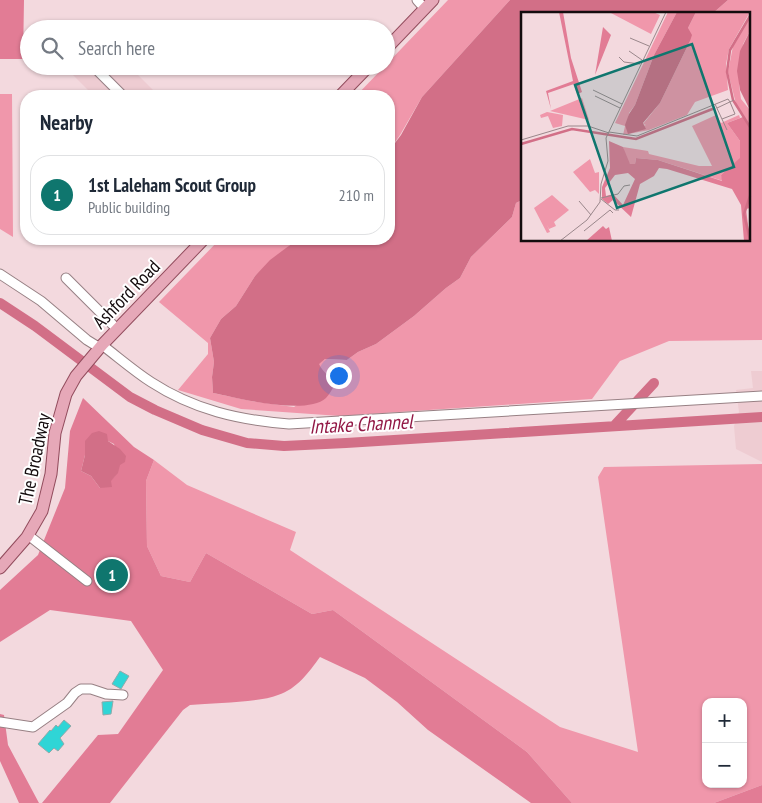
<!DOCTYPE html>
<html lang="en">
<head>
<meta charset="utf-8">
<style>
  :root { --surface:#fff; --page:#f6f6f7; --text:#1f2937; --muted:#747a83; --line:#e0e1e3; --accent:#0f766e }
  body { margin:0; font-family:"PT Sans Narrow",sans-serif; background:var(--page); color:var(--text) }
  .controls { position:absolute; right:15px; bottom:15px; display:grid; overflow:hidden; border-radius:10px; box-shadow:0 1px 4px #0004 }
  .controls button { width:45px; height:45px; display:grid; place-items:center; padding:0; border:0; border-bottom:1px solid var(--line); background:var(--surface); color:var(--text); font:25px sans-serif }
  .you { position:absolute; left:338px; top:375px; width:18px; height:18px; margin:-12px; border:4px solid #fff; border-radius:50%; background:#1a73e8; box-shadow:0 0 0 8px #1a73e833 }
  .badge { display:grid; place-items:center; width:32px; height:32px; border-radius:50%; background:var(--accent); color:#fff; font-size:16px; font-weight:700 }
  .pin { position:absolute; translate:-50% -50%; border:2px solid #fff; box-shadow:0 1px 5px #0006 }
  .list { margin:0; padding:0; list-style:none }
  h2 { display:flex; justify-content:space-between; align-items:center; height:65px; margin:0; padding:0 20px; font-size:21px }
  h2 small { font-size:16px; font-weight:400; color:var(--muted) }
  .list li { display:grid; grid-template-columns:32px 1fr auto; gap:15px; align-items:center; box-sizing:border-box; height:80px; margin:0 10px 10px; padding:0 10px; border:1px solid var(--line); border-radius:20px }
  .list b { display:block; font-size:19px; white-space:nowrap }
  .list p { margin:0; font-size:16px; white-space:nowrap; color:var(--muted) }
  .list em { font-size:16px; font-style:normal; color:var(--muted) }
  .icon { flex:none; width:28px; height:28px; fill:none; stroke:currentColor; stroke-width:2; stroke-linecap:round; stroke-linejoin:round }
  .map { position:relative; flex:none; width:762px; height:803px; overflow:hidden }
  .search { position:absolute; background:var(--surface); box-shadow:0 1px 4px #0004; left:20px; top:20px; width:375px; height:55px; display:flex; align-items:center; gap:12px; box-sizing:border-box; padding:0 18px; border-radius:28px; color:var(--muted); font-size:19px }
  .panel { position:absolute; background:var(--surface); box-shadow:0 1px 4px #0004; left:20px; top:90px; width:375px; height:155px; border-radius:20px }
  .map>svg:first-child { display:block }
  .built { fill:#eeccd2 }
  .green { fill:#f097ab; fill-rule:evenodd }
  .forest { fill:#e27c95; fill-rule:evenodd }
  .water { fill:#d26f87 }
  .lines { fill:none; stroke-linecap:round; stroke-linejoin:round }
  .canal { stroke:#d26f87; stroke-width:10 }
  .building { fill:#2fd5d6; stroke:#90aaaa }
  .minor-casing { stroke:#978084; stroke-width:11 }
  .major-casing { stroke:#924c5d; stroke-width:13 }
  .minor { stroke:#fff; stroke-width:9 }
  .major { stroke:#e6a8b8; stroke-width:11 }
  .labels { text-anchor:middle; stroke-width:4; stroke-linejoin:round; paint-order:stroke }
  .street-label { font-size:19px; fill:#140c0e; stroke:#fff }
  .water-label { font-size:20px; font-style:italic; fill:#921845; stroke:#fff }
  .inset-river { fill:none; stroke:#d26f87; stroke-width:2.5 }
  .inset-road { fill:none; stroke:#9a878b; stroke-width:1 }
  .view { fill:#0f766e; fill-opacity:0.15; stroke:#0f766e; stroke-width:2.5 }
  .inset-edge { fill:none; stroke:#140c0e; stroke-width:2.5 }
</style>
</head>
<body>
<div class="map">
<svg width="762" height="803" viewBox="0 0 762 803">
  <rect width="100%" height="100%" fill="#f3d9de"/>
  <path class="built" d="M72,66H129L159,96H94L68,70Z
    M751,371H762V462L736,449L734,426L739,412L736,390L753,388Z"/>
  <path class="green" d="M448,0H510L422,97L400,135L389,151V96H356Z
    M728,0H762V340L669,341L620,361L592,399L340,416L241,409L178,390L208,354V343L159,302L220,239H313L312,241L290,245L255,276L236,306L221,319L210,338L214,362L212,377L213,393L251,401L294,407L333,380L323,372L318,364L325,359L347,360L358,352L376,344L414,316L446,288L460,278L471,257L512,217L516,203L522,200V240H748V14H712Z
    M0,94H12L13,237L0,229Z
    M154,460L187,485L296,532L290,550L560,727L638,752L598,477L604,467L762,464V785L714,803H572L527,752L333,610L312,614L206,553L190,582L161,576L147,546L146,481ZM706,702H743V784H706Z"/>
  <path class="forest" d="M0,0H24L23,59H0Z
    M83,398L134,447L154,460L146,481L147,546L161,576L190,582L206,553L312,614L333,610L527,752L572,803H531L428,730L397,702L365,678L320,657C309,672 297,689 278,695C257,703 215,703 190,705L183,710L110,803H42L98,735L118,734L163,670L131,621L50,610L0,642V590L38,555L65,488L70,431ZM85,441H108L114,444C121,468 123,473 100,488L91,476L81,471L85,455Z
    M0,714L4,715L8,745L39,803H19L0,761Z
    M762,785V803H714Z"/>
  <path class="water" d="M510,0H728L712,14H522V200L516,203L512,217L471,257L460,278L446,288L414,316L376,344L358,352L347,360L325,359L319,364C323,373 332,377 335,385C332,389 329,395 326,398C306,416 238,398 213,393L212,377L214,362L210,338L221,319L236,306L255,276L270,260L290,245L312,241L313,239H389V151L401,135L422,97Z
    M99,431L107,434L108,441L120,449L126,456L125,462L120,465L118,473L111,481L112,487L100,488L91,476L81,471L85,455V441L92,433Z"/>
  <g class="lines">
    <path class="canal" d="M0,303L35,326L130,397L155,410L202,430L247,443L284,446L346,443L762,417
      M614,426L654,383"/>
  </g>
  <path class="building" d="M99,563L129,575L124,588L94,576Z
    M120,671L129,676L121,689L112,684Z
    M113,701L111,714L103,715L102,702Z
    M64,720L71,726L60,738L64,744L58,751L54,748L49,753L38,744L50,730L51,731L56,725L58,727Z"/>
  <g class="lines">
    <g class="minor-casing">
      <path id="minor" d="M417,0L425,9
        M94,67L123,96
        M0,274L41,301L87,340L100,348
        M66,278L117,329
        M102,345C118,357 134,371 151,382C194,410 239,420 289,424L762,396
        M28,535L87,581
        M0,722L33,727L67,703L75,693L81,689H91L106,694L123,695"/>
    </g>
    <g class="major-casing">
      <path id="major" d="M386,49L433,0
        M340,96L369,66
        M0,568L27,537L42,511L51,474L55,433L66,394L76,376L102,345L204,239"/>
    </g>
    <use href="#minor" class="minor"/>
    <use href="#major" class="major"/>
  </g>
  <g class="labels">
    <g class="street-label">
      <text transform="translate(126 294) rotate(-46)" y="7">Ashford Road</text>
      <text transform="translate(34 459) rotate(-78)" y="7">The Broadway</text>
    </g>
    <g class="water-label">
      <text transform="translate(361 424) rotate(-3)" y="7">Intake Channel</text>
    </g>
  </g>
  <g transform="translate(521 12)">
    <rect width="229" height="229" fill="#f3d9de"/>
    <path d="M88,0H132L139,3L130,22ZM147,0H156L133,43L114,93L108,101L106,119L125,113L122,112L139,91L169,29L167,16L175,0H229L208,37L205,52L207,78L174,90L166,103L128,118L102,123L104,114L94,111ZM229,5V19L222,32L218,73L220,87L229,98V113L215,92L207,60L213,29ZM61,86L68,108L29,99ZM26,100L42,103L41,114L32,116L27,104L20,106L19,103ZM195,103L200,111L218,103L219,106L206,111L219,129V147L200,163L202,169L137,148L115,146L114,152H109L105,149L102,135L127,139L128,142L178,154H191L171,114ZM69,147L74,161L78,160V182L74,178L69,180L52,160ZM31,183L48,198L33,210L35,214L28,217L26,213L29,220L26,221L13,196Z" fill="#f097ab"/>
    <path d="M38,0H42L50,46L61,80L57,82L53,72L27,81L30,97L25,79L52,69ZM82,15L90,23L74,63ZM222,105L229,113V196L225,197L229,229H223L220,193L211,177L146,157L138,156L133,164L119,172L110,205L92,188L87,192L81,187V175L89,156L88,129L102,135L109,152H114L115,146L137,148L201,169L200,163L219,146V129L206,111ZM107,161L114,167L102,193L92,182L85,184L84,176L94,163ZM82,214L85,217L88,215L91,229H65Z" fill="#e27c95" fill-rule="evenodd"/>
    <path d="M156,0H175L167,16L171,23L169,29L139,91L122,111L125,117L107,122L104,113L108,102L114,93L133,43ZM229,19V98L219,78L216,59L219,39Z" fill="#d26f87"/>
    <path class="inset-river" d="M212,88L206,60L209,38L229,4M212,88L229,115M0,132L51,117L115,127L194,96M229,184L223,202L229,228"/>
    <path class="inset-road" d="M109,26L128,34M108,39L121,48M98,45L103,50L119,52M72,78L101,92M74,84L99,96M194,92L206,118M196,96L213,88M201,107L214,102L209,90M88,120L116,124L207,87L209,90M0,128L47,114H67L88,121M80,186L97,182L103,174L109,173M80,187L94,198H98M58,189L70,203M63,219L89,198L92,201M39,229L66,208L79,190L80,172L87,149L85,126L145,0"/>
    <path class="view" d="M171,32L213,155L96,196L54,73Z"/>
    <rect width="229" height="229" class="inset-edge"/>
  </g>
</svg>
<div class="controls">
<button>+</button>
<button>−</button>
</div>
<div class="you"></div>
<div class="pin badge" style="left:112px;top:575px">1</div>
<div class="search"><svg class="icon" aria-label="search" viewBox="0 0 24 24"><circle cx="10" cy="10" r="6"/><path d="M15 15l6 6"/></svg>Search here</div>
<section class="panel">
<h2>Nearby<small></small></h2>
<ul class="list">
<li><span class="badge">1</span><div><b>1st Laleham Scout Group</b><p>Public building</p></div><em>210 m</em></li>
</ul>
</section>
</div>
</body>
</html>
